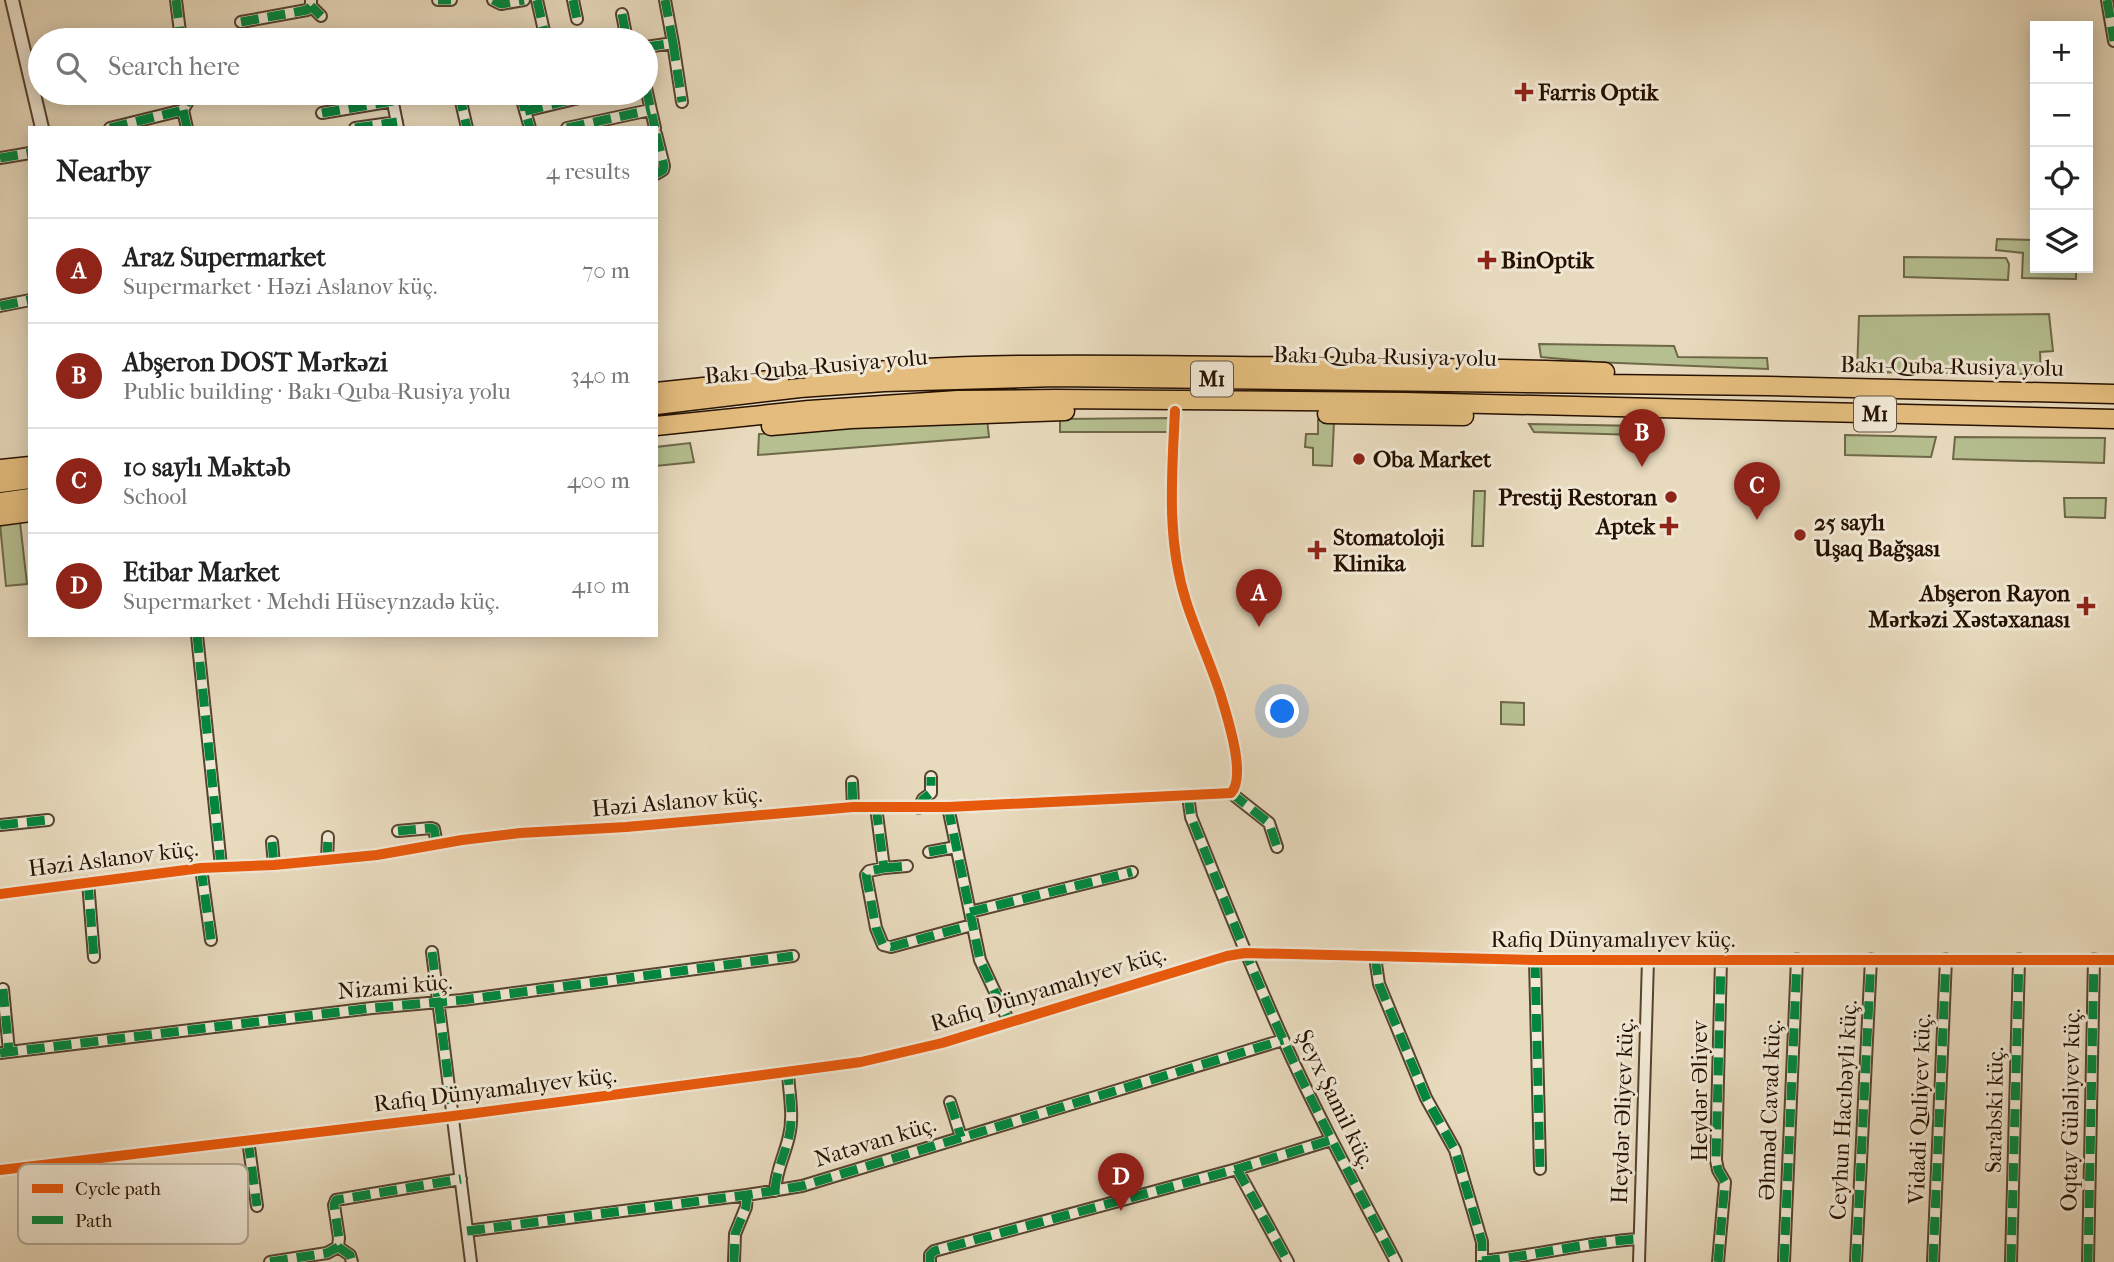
<!DOCTYPE html>
<html lang="en">
<head>
<meta charset="utf-8">
<style>
  :root { --surface:#fff; --page:#f2f2f2; --text:#222; --muted:#767676; --line:#e0e0e0; --accent:#8f2418 }
  body { margin:0; font-family:"IM FELL French Canon",serif; background:var(--page); color:var(--text) }
  .controls { position:absolute; right:21px; top:21px; display:grid; overflow:hidden; border-radius:0px; box-shadow:0 4px 18px #0003 }
  .controls button { width:63px; height:63px; display:grid; place-items:center; padding:0; border:0; border-bottom:2px solid var(--line); background:var(--surface); color:var(--text); font:35px sans-serif }
  .you { position:absolute; left:1283px; top:712px; width:24px; height:24px; margin:-18px; border:5px solid #fff; border-radius:50%; background:#1a73e8; box-shadow:0 0 0 10px #1a73e833 }
  .badge { display:grid; place-items:center; width:46px; height:46px; border-radius:50%; background:var(--accent); color:#fff; font-size:23px; font-weight:700 }
  .pin { position:absolute; translate:-50% -58px; filter:drop-shadow(0 2px 4px #0008) }
  .pin::after { content:''; position:absolute; top:37px; width:24px; height:21px; background:inherit; clip-path:polygon(0 0,100% 0,50% 100%) }
  .list { margin:0; padding:0; list-style:none }
  h2 { display:flex; justify-content:space-between; align-items:center; height:91px; margin:0; padding:0 28px; font-size:30px }
  h2 small { font-size:23px; font-weight:400; color:var(--muted) }
  .list li { display:grid; grid-template-columns:46px 1fr auto; gap:21px; align-items:center; box-sizing:border-box; height:105px; padding:0 28px; border-top:2px solid var(--line) }
  .list b { display:block; font-size:26px; white-space:nowrap }
  .list p { margin:0; font-size:23px; white-space:nowrap; color:var(--muted) }
  .list em { font-size:23px; font-style:normal; color:var(--muted) }
  .icon { flex:none; width:38px; height:38px; fill:none; stroke:currentColor; stroke-width:2; stroke-linecap:round; stroke-linejoin:round }
  .map { position:relative; flex:none; width:2114px; height:1262px; overflow:hidden }
  .search { position:absolute; background:var(--surface); box-shadow:0 4px 18px #0003; left:28px; top:28px; width:630px; height:77px; display:flex; align-items:center; gap:18px; box-sizing:border-box; padding:0 24px; border-radius:38px; color:var(--muted); font-size:26px }
  .panel { position:absolute; background:var(--surface); box-shadow:0 4px 18px #0003; left:28px; top:126px; width:630px; height:511px; border-radius:0px }
  .map>svg:first-child { display:block }
  .green { fill:#b6bf90; stroke:#6e6848; stroke-width:2 }
  .lines { fill:none; stroke-linecap:round; stroke-linejoin:round }
  .minor-casing { stroke:#56432f; stroke-width:14 }
  .tertiary-casing { stroke:#56432f; stroke-width:16 }
  .trunk-casing { stroke:#261100; stroke-width:21 }
  .minor { stroke:#f0e7d4; stroke-width:10 }
  .tertiary { stroke:#f0e7d4; stroke-width:12 }
  .trunk { stroke:#e4bd7e; stroke-width:18 }
  .quiet { stroke:#00873e; stroke-width:9; stroke-dasharray:18 9; stroke-linecap:butt }
  .cycleway-casing { stroke:#f0e7d4; stroke-width:15 }
  .cycleway { stroke:#e8590c; stroke-width:10 }
  .poi-dot { fill:#8f2418; stroke:#f0e7d4; stroke-width:2.5 }
  .labels { text-anchor:middle; stroke-width:6; stroke-linejoin:round; paint-order:stroke }
  .shield { fill:#f0e7d4; stroke:#635140; stroke-width:2 }
  .shield-label { font-size:21px; font-weight:bold; fill:#261100 }
  .poi-label { font-size:23px; font-weight:bold; fill:#261100; stroke:#f0e7d4; text-anchor:start }
  .street-label { font-size:23px; fill:#261100; stroke:#f0e7d4 }
  .key { fill:#f0e7d4; stroke:#b3a794; stroke-width:2 }
  .key-label { font-size:19px; fill:#261100 }
</style>
</head>
<body>
<div class="map">
<svg width="2114" height="1262" viewBox="0 0 2114 1262">
  <rect width="100%" height="100%" fill="#e8dabd"/>
  <filter id="stains"><feTurbulence type="fractalNoise" baseFrequency=".00286" numOctaves="4"/><feColorMatrix values="0 0 0 0 .2 0 0 0 0 .09 0 0 0 0 .02 0 0 0 .5 -.17"/></filter>
  <radialGradient id="worn" r=".72"><stop offset=".6" stop-color="#630" stop-opacity="0"/><stop offset="1" stop-color="#630" stop-opacity=".3"/></radialGradient>
  <path class="green" d="M1997,239L2035,240V268H2076V279L2022,278L2023,253L1996,250Z
    M1904,257L2006,258L2009,264L2008,280L1904,277Z
    M2049,314L2053,351L2040,352L2041,374L1857,372L1859,316Z
    M1539,344L1674,346L1678,357L1767,358L1768,369L1594,362L1541,357Z
    M1168,418L1169,432H1060V419Z
    M987,419L989,437L758,455L759,434Z
    M1318,420L1334,421L1332,466L1313,465V448L1305,447L1306,434H1318Z
    M1529,424L1644,426L1638,435L1534,432Z
    M1845,435L1936,437L1931,457L1845,455Z
    M1955,437L2105,438L2104,463L1953,459Z
    M690,443L694,462L656,466V447Z
    M1474,491H1485L1483,546H1472Z
    M2064,498H2106L2105,518L2065,517Z
    M20,522L27,584L6,586L0,524Z
    M1501,702L1524,703V725L1501,724Z"/>
  <g class="lines">
    <g class="minor-casing">
      <path id="minor" d="M176,0L181,40
        M438,0H451
        M493,0L501,4L524,0
        M537,0L544,31
        M573,0L577,19
        M2107,0L2114,41
        M311,6L321,16
        M622,14L627,40
        M241,22L307,10L311,6V0
        M394,38V40
        M673,43L682,102
        M646,47L673,43L665,0
        M646,88L655,128
        M391,93L398,128
        M459,93L467,128
        M520,93L530,128
        M183,110L187,128
        M525,111L600,93
        M322,113L393,101
        M110,128L183,110L188,101V93
        M355,128L397,122
        M567,128L650,110
        M656,134L664,166L663,170L656,174
        M0,158L30,153
        M0,306L30,300
        M197,635L221,866
        M852,782L853,807
        M1231,793L1269,823L1277,847
        M1188,796L1191,817C1221,891 1250,966 1283,1039C1317,1115 1357,1188 1396,1262
        M876,807L884,868L869,871L866,875L876,928L883,945L891,947L972,925
        M948,807L980,960L1009,1022
        M919,808L923,799L931,793V777
        M0,825L48,820
        M398,831L431,828L434,829L437,844
        M272,842L274,865
        M929,852L956,847
        M327,860L328,837
        M201,868L211,940
        M884,868L907,866
        M88,882L94,957
        M0,894L201,868L274,865L377,855L462,840L520,833L626,827L853,807H948L1231,793C1247,776 1227,717 1221,696C1211,664 1196,633 1186,601C1166,539 1172,474 1175,411
        M970,912L1132,872
        M432,952L471,1262
        M1375,957L1379,984L1426,1098L1455,1150L1482,1242V1262
        M1535,960L1540,1169
        M3,989L9,1051
        M0,1053L372,1008L462,1000L793,956
        M950,1102L961,1137
        M248,1140L257,1206
        M1237,1169L1288,1262
        M0,1170L453,1116L861,1062L942,1043L1227,956L1245,953L1535,960H2114
        M775,1191C776,1170 785,1155 789,1136C794,1116 789,1093 788,1073
        M467,1231L747,1195L802,1186L1283,1040
        M338,1247L350,1255L352,1262
        M1482,1261C1535,1256 1586,1242 1639,1239
        M270,1262L327,1253L338,1247L339,1238L334,1205L336,1200L461,1179
        M734,1262L735,1234L746,1207L747,1195
        M930,1262V1255L934,1251L1237,1169L1331,1140
        M1639,1262L1648,960
        M1718,1262L1725,1182L1718,1170L1716,1160L1721,960
        M1784,1262L1797,959
        M1856,1262L1871,959
        M1933,1262L1946,959
        M2011,1262L2019,959
        M2088,1262L2094,959"/>
    </g>
    <g class="tertiary-casing">
      <path id="tertiary" d="M12,0L42,128"/>
    </g>
    <g class="trunk-casing">
      <path id="trunk" d="M814,376C954,362 1093,364 1233,366C1357,367 1481,367 1605,372
        M656,392L779,379
        M656,405L800,388L884,382L1057,377L1768,386L2114,394
        M1327,414L1464,416
        M656,426L809,410L958,400L1056,399L1405,402L2114,419
        M771,426L851,419L1065,411
        M0,469L30,466
        M0,483L30,479
        M0,502L30,498
        M0,516L30,512"/>
    </g>
    <use href="#minor" class="minor"/>
    <use href="#tertiary" class="tertiary"/>
    <use href="#trunk" class="trunk"/>
    <path class="quiet" d="M176,0L181,40
      M438,0H451
      M493,0L501,4L524,0
      M537,0L544,31
      M573,0L577,19
      M2107,0L2114,41
      M311,6L321,16
      M622,14L627,40
      M241,22L307,10L311,6V0
      M394,38V40
      M673,43L682,102
      M646,47L673,43L665,0
      M646,88L655,128
      M459,93L467,128
      M520,93L530,128
      M183,110L187,128
      M525,111L600,93
      M322,113L393,101
      M110,128L183,110L188,101V93
      M355,128L397,122
      M567,128L650,110
      M656,134L664,166L663,170L656,174
      M0,158L30,153
      M0,306L30,300
      M197,635L221,866
      M852,782L853,807
      M1231,793L1269,823L1277,847
      M1188,796L1191,817C1221,891 1250,966 1283,1039C1317,1115 1357,1188 1396,1262
      M876,807L884,868L869,871L866,875L876,928L883,945L891,947L972,925
      M948,807L980,960L1009,1022
      M919,808L923,799L931,793V777
      M0,825L48,820
      M398,831L431,828L434,829L437,844
      M272,842L274,865
      M929,852L956,847
      M327,860L328,837
      M201,868L211,940
      M884,868L907,866
      M88,882L94,957
      M970,912L1132,872
      M432,952L453,1116
      M1375,957L1379,984L1426,1098L1455,1150L1482,1242V1262
      M1535,960L1540,1169
      M3,989L9,1051
      M0,1053L372,1008L462,1000L793,956
      M950,1102L961,1137
      M248,1140L257,1206
      M1237,1169L1288,1262
      M775,1191C776,1170 785,1155 789,1136C794,1116 789,1093 788,1073
      M467,1231L747,1195L802,1186L1283,1040
      M338,1247L350,1255L352,1262
      M1482,1261C1535,1256 1586,1242 1639,1239
      M270,1262L327,1253L338,1247L339,1238L334,1205L336,1200L461,1179
      M734,1262L735,1234L746,1207L747,1195
      M930,1262V1255L934,1251L1237,1169L1331,1140
      M1718,1262L1725,1182L1718,1170L1716,1160L1721,960
      M1784,1262L1797,959
      M1856,1262L1871,959
      M1933,1262L1946,959
      M2011,1262L2019,959
      M2088,1262L2094,959"/>
    <g class="cycleway-casing">
      <path id="cycleway" d="M0,894L201,868L274,865L377,855L462,840L520,833L626,827L853,807H948L1231,793C1247,776 1227,717 1221,696C1211,664 1196,633 1186,601C1166,539 1172,474 1175,411
        M0,1170L453,1116L861,1062L942,1043L1227,956L1245,953L1535,960H2114"/>
    </g>
    <use href="#cycleway" class="cycleway"/>
  </g>
  <g class="poi-dot">
    <path d="M1520.5 81.5h7v7h7v7h-7v7h-7v-7h-7v-7h7z"/>
    <path d="M1483.5 249.5h7v7h7v7h-7v7h-7v-7h-7v-7h7z"/>
    <circle cx="1359" cy="459" r="7"/>
    <circle cx="1671" cy="497" r="7"/>
    <path d="M1665.5 515.5h7v7h7v7h-7v7h-7v-7h-7v-7h7z"/>
    <circle cx="1800" cy="535" r="7"/>
    <path d="M1313.5 539.5h7v7h7v7h-7v7h-7v-7h-7v-7h7z"/>
    <path d="M2082.5 595.5h7v7h7v7h-7v7h-7v-7h-7v-7h7z"/>
  </g>
  <g class="labels">
    <g class="shield">
      <rect x="1191" y="361.5" width="42" height="35" rx="5"/>
      <rect x="1854" y="396.5" width="42" height="35" rx="5"/>
    </g>
    <g class="shield-label">
      <text x="1212" y="386">M1</text>
      <text x="1875" y="421">M1</text>
    </g>
    <g class="poi-label">
      <text x="1538" y="100">Farris Optik</text>
      <text x="1501" y="268">BinOptik</text>
      <text x="1373" y="467">Oba Market</text>
      <text x="1657" y="505" text-anchor="end">Prestij Restoran</text>
      <text x="1814" y="530">25 saylı<tspan x="1814" dy="26">Uşaq Bağşası</tspan></text>
      <text x="1655" y="534" text-anchor="end">Aptek</text>
      <text x="1333" y="545">Stomatoloji<tspan x="1333" dy="26">Klinika</tspan></text>
      <text x="2070" y="601" text-anchor="end">Abşeron Rayon<tspan x="2070" dy="26">Mərkəzi Xəstəxanası</tspan></text>
    </g>
    <g class="street-label">
      <text transform="translate(1385 356) rotate(1)" y="8">Bakı-Quba-Rusiya yolu</text>
      <text transform="translate(816 366) rotate(-5)" y="8">Bakı-Quba-Rusiya yolu</text>
      <text transform="translate(1952 366) rotate(1)" y="8">Bakı-Quba-Rusiya yolu</text>
      <text transform="translate(677 801) rotate(-5)" y="8">Həzi Aslanov küç.</text>
      <text transform="translate(113 858) rotate(-7)" y="8">Həzi Aslanov küç.</text>
      <text x="1613" y="947">Rafiq Dünyamalıyev küç.</text>
      <text transform="translate(395 986) rotate(-5)" y="8">Nizami küç.</text>
      <text transform="translate(1048 988) rotate(-17)" y="8">Rafiq Dünyamalıyev küç.</text>
      <text transform="translate(495 1089) rotate(-7)" y="8">Rafiq Dünyamalıyev küç.</text>
      <text transform="translate(1699 1091) rotate(-90)" y="8">Heydər Əliyev</text>
      <text transform="translate(1336 1099) rotate(64)" y="8">Şeyx Şamil küç.</text>
      <text transform="translate(1919 1109) rotate(-88)" y="8">Vidadi Quliyev küç.</text>
      <text transform="translate(1769 1110) rotate(-88)" y="8">Əhməd Cavad küç.</text>
      <text transform="translate(1843 1110) rotate(-87)" y="8">Ceyhun Hacıbəyli küç.</text>
      <text transform="translate(1994 1110) rotate(-89)" y="8">Sarabski küç.</text>
      <text transform="translate(2070 1110) rotate(-89)" y="8">Oqtay Güləliyev küç.</text>
      <text transform="translate(1622 1111) rotate(-88)" y="8">Heydər Əliyev küç.</text>
      <text transform="translate(875 1141) rotate(-17)" y="8">Natəvan küç.</text>
    </g>
  </g>
  <rect x="18" y="1164" width="230" height="80" rx="10" class="key"/>
  <rect x="32" y="1184" width="31" height="9" fill="#e8590c"/>
  <rect x="32" y="1216" width="31" height="8" fill="#00873e"/>
  <g class="key-label">
    <text x="75" y="1195">Cycle path</text>
    <text x="75" y="1227">Path</text>
  </g>
  <rect width="100%" height="100%" filter="url(#stains)"/>
  <rect width="100%" height="100%" fill="url(#worn)"/>
</svg>
<div class="controls">
<button>+</button>
<button>−</button>
<button><svg class="icon" aria-label="locate" viewBox="0 0 24 24"><circle cx="12" cy="12" r="6"/><path d="M12 2v4M12 18v4M2 12h4M18 12h4"/></svg></button>
<button><svg class="icon" aria-label="layers" viewBox="0 0 24 24"><path d="M12 4l9 5-9 5-9-5zM3 14l9 5 9-5"/></svg></button>
</div>
<div class="you"></div>
<div class="pin badge" style="left:1259px;top:627px">A</div>
<div class="pin badge" style="left:1642px;top:467px">B</div>
<div class="pin badge" style="left:1757px;top:520px">C</div>
<div class="pin badge" style="left:1121px;top:1211px">D</div>
<div class="search"><svg class="icon" aria-label="search" viewBox="0 0 24 24"><circle cx="10" cy="10" r="6"/><path d="M15 15l6 6"/></svg>Search here</div>
<section class="panel">
<h2>Nearby<small>4 results</small></h2>
<ul class="list">
<li><span class="badge">A</span><div><b>Araz Supermarket</b><p>Supermarket · Həzi Aslanov küç.</p></div><em>70 m</em></li>
<li><span class="badge">B</span><div><b>Abşeron DOST Mərkəzi</b><p>Public building · Bakı-Quba-Rusiya yolu</p></div><em>340 m</em></li>
<li><span class="badge">C</span><div><b>10 saylı Məktəb</b><p>School</p></div><em>400 m</em></li>
<li><span class="badge">D</span><div><b>Etibar Market</b><p>Supermarket · Mehdi Hüseynzadə küç.</p></div><em>410 m</em></li>
</ul>
</section>
</div>
</body>
</html>
